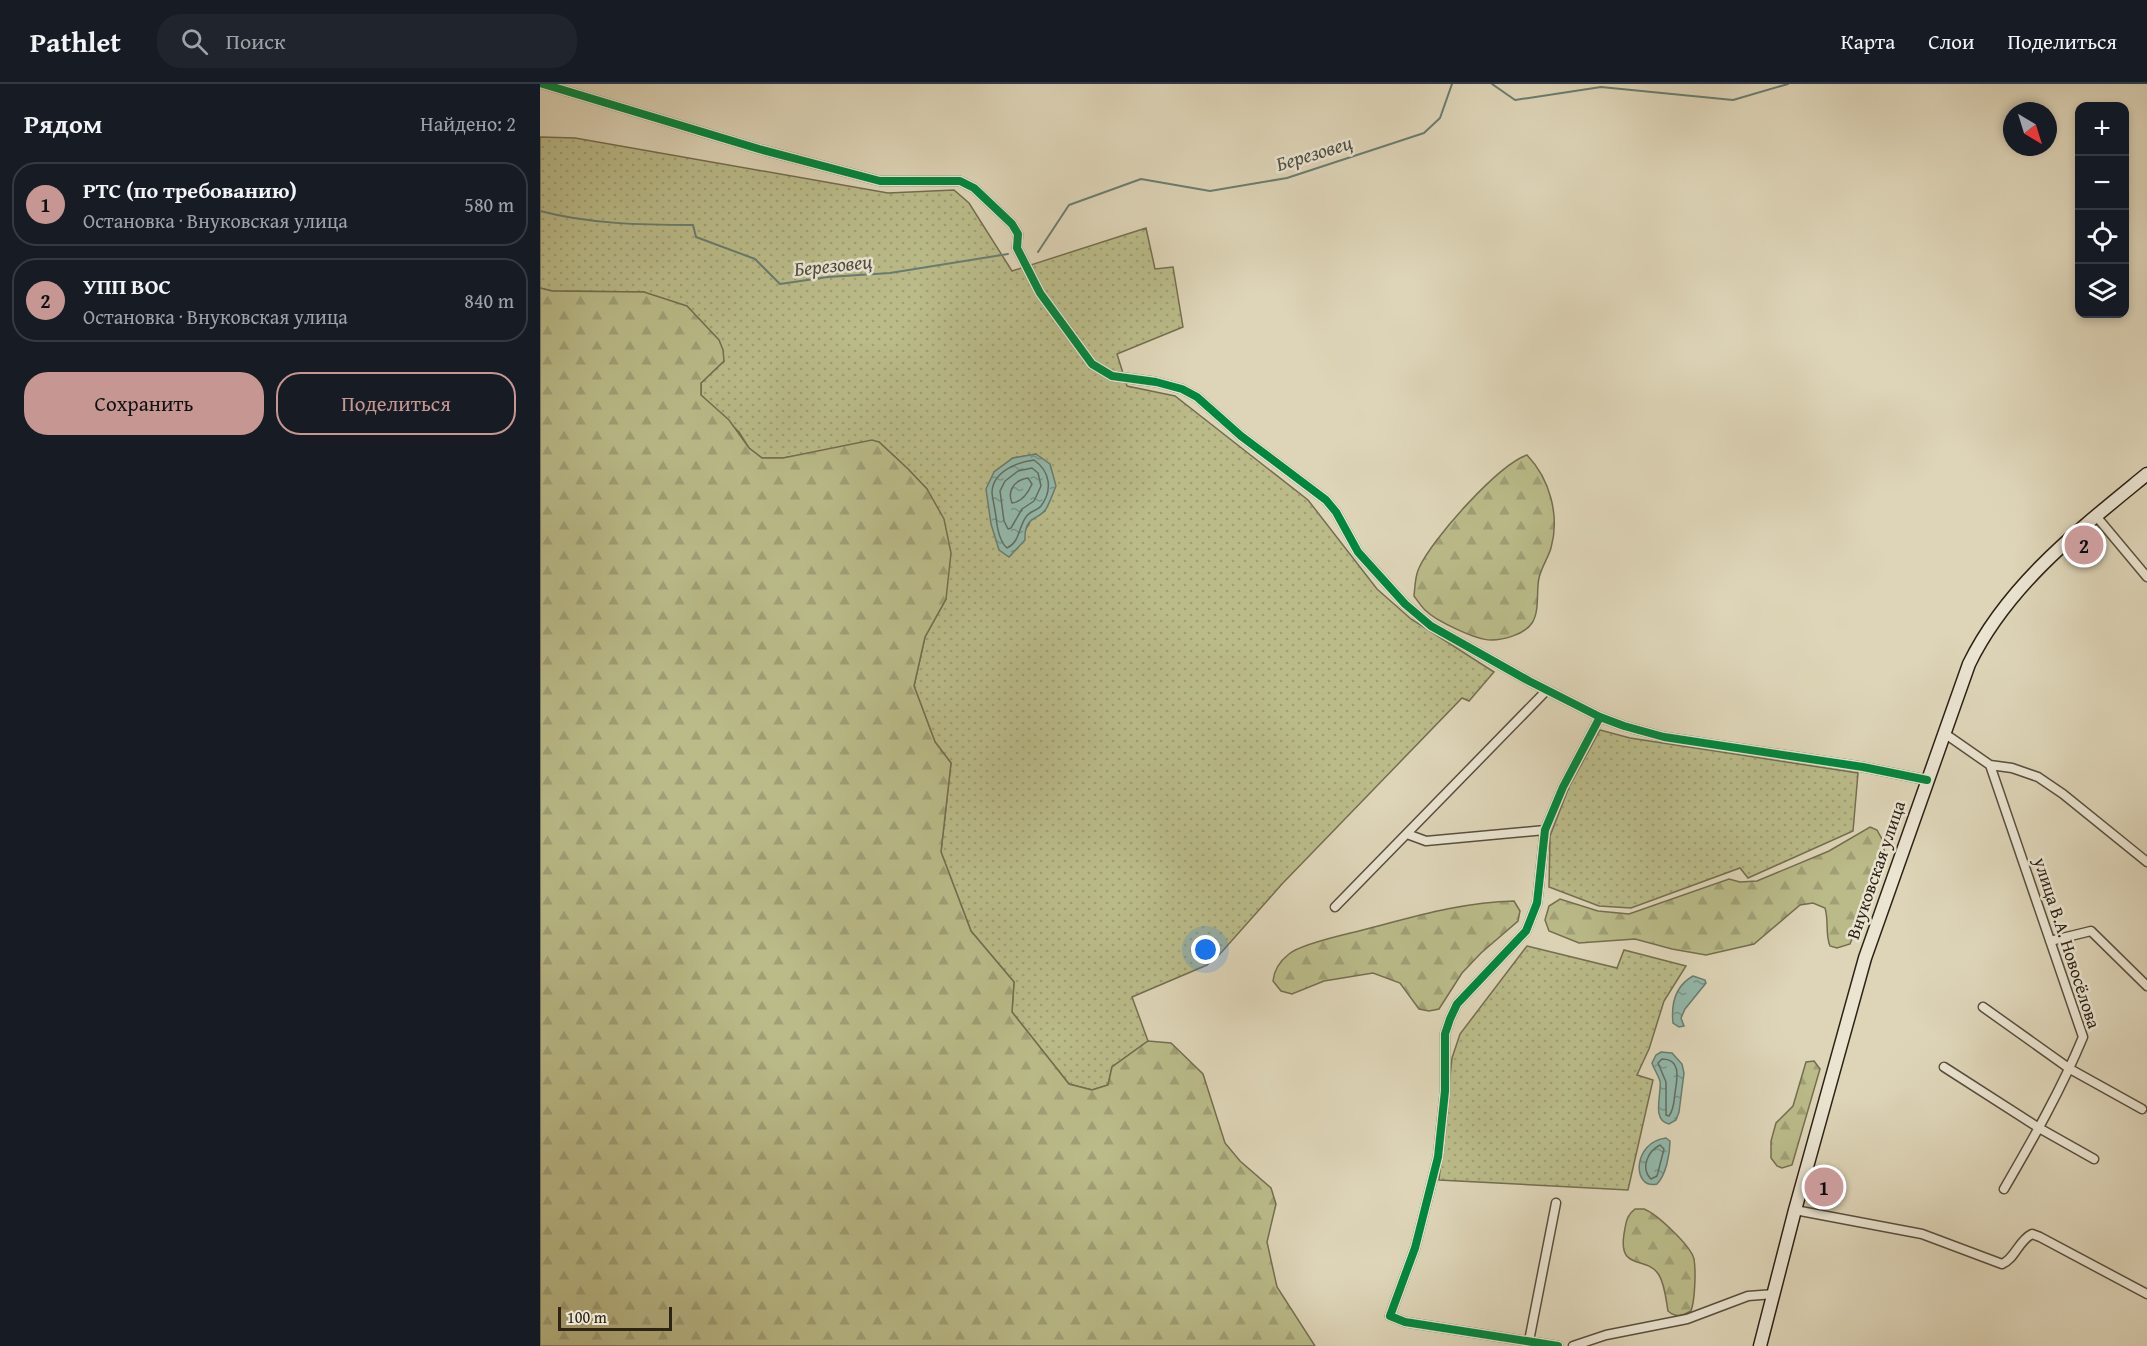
<!DOCTYPE html>
<html lang="ru">
<head>
<meta charset="utf-8">
<style>
  :root { --surface:#171b24; --page:#20242c; --text:#f1f3f6; --muted:#9ea1a6; --line:#363941; --accent:#c59692 }
  body { margin:0; font-family:"Gentium Book Plus",serif; background:var(--page); color:var(--text) }
  .controls { position:absolute; right:18px; top:18px; display:grid; overflow:hidden; border-radius:12px; box-shadow:0 3px 9px #0003 }
  .controls button { width:54px; height:54px; display:grid; place-items:center; padding:0; border:0; border-bottom:2px solid var(--line); background:var(--surface); color:var(--text); font:30px sans-serif }
  .compass { position:absolute; left:1463px; top:18px; width:54px; height:54px; border-radius:50%; background:var(--surface); box-shadow:0 3px 9px #0003; rotate:142deg }
  .scale { position:absolute; left:18px; bottom:15px; width:114px; box-sizing:border-box; padding-left:6px; border:3px solid #2d2216; border-top:0; font-size:16px; line-height:21px; white-space:nowrap; color:#2d2216; -webkit-text-stroke:4px #eae4d1; paint-order:stroke }
  .you { position:absolute; left:666px; top:866px; width:21px; height:21px; margin:-15px; border:4px solid #fff; border-radius:50%; background:#1a73e8; box-shadow:0 0 0 9px #1a73e833 }
  .badge { display:grid; place-items:center; width:39px; height:39px; border-radius:50%; background:var(--accent); color:#111; font-size:20px; font-weight:700 }
  .pin { position:absolute; translate:-50% -50%; border:3px solid #fff; box-shadow:0 2px 6px #0006 }
  .list { margin:0; padding:0; list-style:none }
  h2 { display:flex; justify-content:space-between; align-items:center; height:78px; margin:0; padding:0 24px; font-size:26px }
  h2 small { font-size:20px; font-weight:400; color:var(--muted) }
  .list li { display:grid; grid-template-columns:39px 1fr auto; gap:18px; align-items:center; box-sizing:border-box; height:84px; margin:0 12px 12px; padding:0 12px; border:2px solid var(--line); border-radius:24px }
  .list b { display:block; font-size:22px; white-space:nowrap }
  .list p { margin:0; font-size:20px; white-space:nowrap; color:var(--muted) }
  .list em { font-size:20px; font-style:normal; color:var(--muted) }
  .actions { display:flex; gap:12px; padding:18px 24px }
  .actions a { flex:1; padding:14px 0; border:2px solid var(--accent); border-radius:24px; text-align:center; font-size:21px; color:var(--accent) }
  .actions .main { background:var(--accent); color:#111 }
  .icon { flex:none; width:33px; height:33px; fill:none; stroke:currentColor; stroke-width:2; stroke-linecap:round; stroke-linejoin:round }
  .map { position:relative; flex:none; width:1607px; height:1262px; overflow:hidden }
  header { display:flex; align-items:center; gap:36px; box-sizing:border-box; height:84px; padding:0 30px; background:var(--surface); border-bottom:2px solid var(--line) }
  header strong { font-size:28px }
  nav { display:flex; gap:33px; margin-inline-start:auto; font-size:21px }
  .search { width:420px; height:54px; background:var(--page); display:flex; align-items:center; gap:15px; box-sizing:border-box; padding:0 21px; border-radius:24px; color:var(--muted); font-size:22px }
  main { display:flex }
  aside { flex:1; background:var(--surface) }
  .map>svg:first-child { display:block }
  .grass { fill:url(#grass-dots); stroke:#746e50; stroke-width:1.5; fill-rule:evenodd }
  .forest { fill:url(#forest-firs); stroke:#746e50; stroke-width:1.5 }
  .water { fill:url(#water-ripples); stroke:#6a7d70; stroke-width:1.5 }
  .lines { fill:none; stroke-linecap:round; stroke-linejoin:round }
  .shore { stroke:#606e61; stroke-width:1.5 }
  .stream { stroke:#6a7d70; stroke-width:2 }
  .street-casing { stroke:#594f3e; stroke-width:11 }
  .secondary-casing { stroke:#2d2216; stroke-width:15 }
  .street { stroke:#eae4d1; stroke-width:8 }
  .secondary { stroke:#eae4d1; stroke-width:12 }
  .cycleway-casing { stroke:#eae4d1; stroke-width:11 }
  .cycleway { stroke:#00873e; stroke-width:8 }
  .labels { text-anchor:middle; stroke-width:5; stroke-linejoin:round; paint-order:stroke }
  .street-label { font-size:18px; fill:#2d2216; stroke:#eae4d1 }
  .water-label { font-size:20px; font-style:italic; fill:#4c4f43; stroke:#eae4d1 }
</style>
</head>
<body>
<header>
<strong>Pathlet</strong>
<div class="search"><svg class="icon" aria-label="search" viewBox="0 0 24 24"><circle cx="10" cy="10" r="6"/><path d="M15 15l6 6"/></svg>Поиск</div>
<nav><a>Карта</a><a>Слои</a><a>Поделиться</a></nav>
</header>
<main>
<aside>
<h2>Рядом<small>Найдено: 2</small></h2>
<ul class="list">
<li><span class="badge">1</span><div><b>РТС (по требованию)</b><p>Остановка · Внуковская улица</p></div><em>580 m</em></li>
<li><span class="badge">2</span><div><b>УПП ВОС</b><p>Остановка · Внуковская улица</p></div><em>840 m</em></li>
</ul>
<div class="actions"><a class="main">Сохранить</a><a>Поделиться</a></div>
</aside>
<div class="map">
<svg width="1607" height="1262" viewBox="0 0 1607 1262">
  <defs>
    <pattern id="grass-dots" width="8" height="8" patternUnits="userSpaceOnUse" patternTransform="scale(1.5)"><rect width="8" height="8" fill="#babb89"/><path d="M2 2h.1M6 6h.1" fill="none" stroke="#a0a076" stroke-width="1.8" stroke-linecap="round"/></pattern>
    <pattern id="forest-firs" width="22" height="20" patternUnits="userSpaceOnUse" patternTransform="scale(1.5)"><rect width="22" height="20" fill="#babb89"/><path d="M5 1l3.5 6h-7zM16 11l3.5 6h-7z" fill="#a0a076"/></pattern>
    <pattern id="water-ripples" width="26" height="14" patternUnits="userSpaceOnUse" patternTransform="scale(1.5)"><rect width="26" height="14" fill="#93b9ac"/><path d="M2 4q2-2 4 0t4 0M15 11q2-2 4 0t4 0" fill="none" stroke="#78968b"/></pattern>
  </defs>
  <rect width="100%" height="100%" fill="#ded5b8"/>
  <filter id="stains"><feTurbulence type="fractalNoise" baseFrequency=".00333" numOctaves="4"/><feColorMatrix values="0 0 0 0 .2 0 0 0 0 .09 0 0 0 0 .02 0 0 0 .5 -.17"/></filter>
  <radialGradient id="worn" r=".72"><stop offset=".6" stop-color="#630" stop-opacity="0"/><stop offset="1" stop-color="#630" stop-opacity=".3"/></radialGradient>
  <path class="grass" d="M0,53L35,54L348,109L414,106L429,119L472,187L606,144L615,185L633,183L643,243L577,270L587,302L635,312L768,416L837,505L871,535L954,588L929,617L922,614L742,800L679,871L667,881L592,913L608,957L572,983L568,1001L552,1006L529,1000L472,928L474,898L431,847L401,768L411,679L395,658L374,602L385,553L406,515L387,405L368,385L339,358L243,374H222L209,364L199,348L161,311V299L184,277L104,208L12,207L0,204ZM496,370L505,427L492,434L485,447L454,388L473,374Z
    M1060,646L1090,654L1318,689L1313,747L1208,794L1200,784L1091,824L1059,822L1009,803L1010,752L1029,703Z
    M987,862L1077,884L1084,866L1146,882L1124,917L1109,965L1097,991L1113,996L1088,1106L899,1096L912,974L920,950Z"/>
  <path class="forest" d="M0,204L12,207L104,208L147,222L179,256L183,266L184,277L161,299V311L189,336L209,364L222,374H243L332,356L339,358L368,385L387,405L404,435L411,469L406,515L385,553L374,602L395,658L411,679L401,768L431,847L474,898L472,928L529,1000L552,1006L568,1001L572,983L608,957L631,959L663,990L685,1059L700,1077L731,1104L736,1120L727,1158L737,1203L775,1262H0Z
    M987,371C1010,395 1020,432 1011,464C1008,474 1001,484 999,494C996,507 1000,527 992,539C985,550 964,556 951,556C936,556 896,537 885,526C881,522 877,516 874,512C875,503 875,492 879,484C892,455 958,381 987,371Z
    M1330,743L1337,746L1343,757L1345,774L1310,860L1297,864L1290,862C1285,850 1289,837 1285,824L1273,819L1260,821L1214,860L1166,871L1132,865L1095,855L1039,859L1009,847L1005,836L1009,822L1020,815L1058,827L1089,830L1189,795L1200,798L1217,797L1289,767Z
    M974,817L980,827L978,837L941,869L922,889L899,925L889,927L879,925L860,899L833,889L784,897L752,910L741,907L733,897C734,886 740,877 749,870C761,860 803,851 819,847C870,834 921,818 974,817Z
    M1274,977L1280,985L1252,1081L1242,1084L1237,1082L1231,1074V1057L1236,1039L1253,1022L1266,978Z
    M1095,1125C1096,1125 1104,1125 1104,1125C1117,1130 1151,1162 1154,1175C1156,1187 1155,1216 1151,1227C1142,1232 1136,1234 1128,1227C1126,1216 1125,1201 1119,1191C1107,1171 1078,1188 1084,1150C1086,1139 1086,1132 1095,1125Z"/>
  <path class="water" d="M496,370L510,380L516,402C513,409 510,418 506,425C498,437 484,431 485,456L469,473L459,466L451,440L446,405L454,388L473,374Z
    M1153,892L1165,896L1166,899L1145,925L1141,934L1144,942L1139,943L1133,939C1131,920 1135,902 1153,892Z
    M1121,968L1132,969L1142,980L1144,989L1139,1028L1136,1036L1129,1040C1111,1036 1122,1010 1120,997C1118,991 1114,985 1112,979L1116,971Z
    M1126,1054L1130,1057C1130,1070 1126,1091 1117,1100C1092,1106 1092,1058 1126,1054Z"/>
  <g class="lines">
    <path class="shore" d="M494,376C510,387 513,406 501,422C497,427 489,427 486,433C478,444 480,458 467,464C460,458 457,443 456,433C455,425 453,417 452,409C452,388 477,378 494,376Z
      M492,384L498,389L501,402L494,417L482,425L471,444L468,445L464,437L460,407L465,397L478,387Z
      M488,394L492,400C488,409 482,418 472,419C467,407 474,396 488,394Z
      M1122,975C1142,975 1137,995 1135,1009C1134,1017 1134,1026 1129,1032L1126,1031V998L1118,979Z
      M1120,1061L1124,1065L1117,1092L1111,1095C1100,1084 1108,1067 1120,1061Z"/>
    <path class="stream" d="M952,0L975,16L1061,3L1193,16L1248,0
      M0,127C49,140 102,141 153,141L156,153L215,175L240,200L288,193L350,189L468,170
      M498,168L529,121L601,95L670,107L747,94L884,49L900,34L912,0"/>
    <g class="street-casing">
      <path id="street" d="M3,0L219,65L340,97H420L434,104L472,140L478,150L477,164L500,209L552,280L572,292L616,298L642,305L657,313L701,352L786,416L796,428L818,468L865,520L891,542L989,597L1060,633L1084,642L1124,653L1323,683L1387,696
        M1556,432L1607,493
        M1404,649L1450,681L1472,684L1498,693L1523,710L1607,778
        M1450,681L1543,953C1521,1006 1493,1055 1464,1105
        M867,750L886,757L1005,746
        M795,823L1007,606
        M1510,857L1551,847L1607,902
        M1443,923L1530,985L1602,1025
        M1404,983L1499,1044L1554,1075
        M1255,1126L1382,1150L1462,1180C1475,1175 1478,1157 1492,1150L1500,1153L1607,1210
        M989,1257L1016,1119
        M1018,1262L865,1238L850,1232L875,1164L898,1073L905,1007V950L910,935L917,920L986,847L997,819L1005,746L1023,703L1060,633
        M1033,1262L1066,1251L1147,1235L1208,1212L1234,1210"/>
    </g>
    <g class="secondary-casing">
      <path id="secondary" d="M1220,1262L1255,1126L1325,874L1429,580C1468,500 1540,445 1607,390"/>
    </g>
    <use href="#street" class="street"/>
    <use href="#secondary" class="secondary"/>
    <g class="cycleway-casing">
      <path id="cycleway" d="M3,0L219,65L340,97H420L434,104L472,140L478,150L477,164L500,209L552,280L572,292L616,298L642,305L657,313L701,352L786,416L796,428L818,468L865,520L891,542L989,597L1060,633L1084,642L1124,653L1323,683L1387,696
        M1018,1262L865,1238L850,1232L875,1164L898,1073L905,1007V950L910,935L917,920L986,847L997,819L1005,746L1023,703L1060,633"/>
    </g>
    <use href="#cycleway" class="cycleway"/>
  </g>
  <g class="labels">
    <g class="street-label">
      <text transform="translate(1336 786) rotate(-71)" y="6">Внуковская улица</text>
      <text transform="translate(1527 859) rotate(72)" y="6">улица В.А. Новосёлова</text>
    </g>
    <g class="water-label">
      <text transform="translate(774 69) rotate(-17)" y="7">Березовец</text>
      <text transform="translate(293 181) rotate(-6)" y="7">Березовец</text>
    </g>
  </g>
  <rect width="100%" height="100%" filter="url(#stains)"/>
  <rect width="100%" height="100%" fill="url(#worn)"/>
</svg>
<div class="controls">
<button>+</button>
<button>−</button>
<button><svg class="icon" aria-label="locate" viewBox="0 0 24 24"><circle cx="12" cy="12" r="6"/><path d="M12 2v4M12 18v4M2 12h4M18 12h4"/></svg></button>
<button><svg class="icon" aria-label="layers" viewBox="0 0 24 24"><path d="M12 4l9 5-9 5-9-5zM3 14l9 5 9-5"/></svg></button>
</div>
<svg class="compass" viewBox="-18 -18 36 36"><path d="M0-13l5 13h-10z" fill="#e53935"/><path d="M0 13l5-13h-10z" fill="#9ea1a6"/></svg>
<div class="scale">100 m</div>
<div class="you"></div>
<div class="pin badge" style="left:1284px;top:1103px">1</div>
<div class="pin badge" style="left:1544px;top:461px">2</div>
</div>
</main>
</body>
</html>
